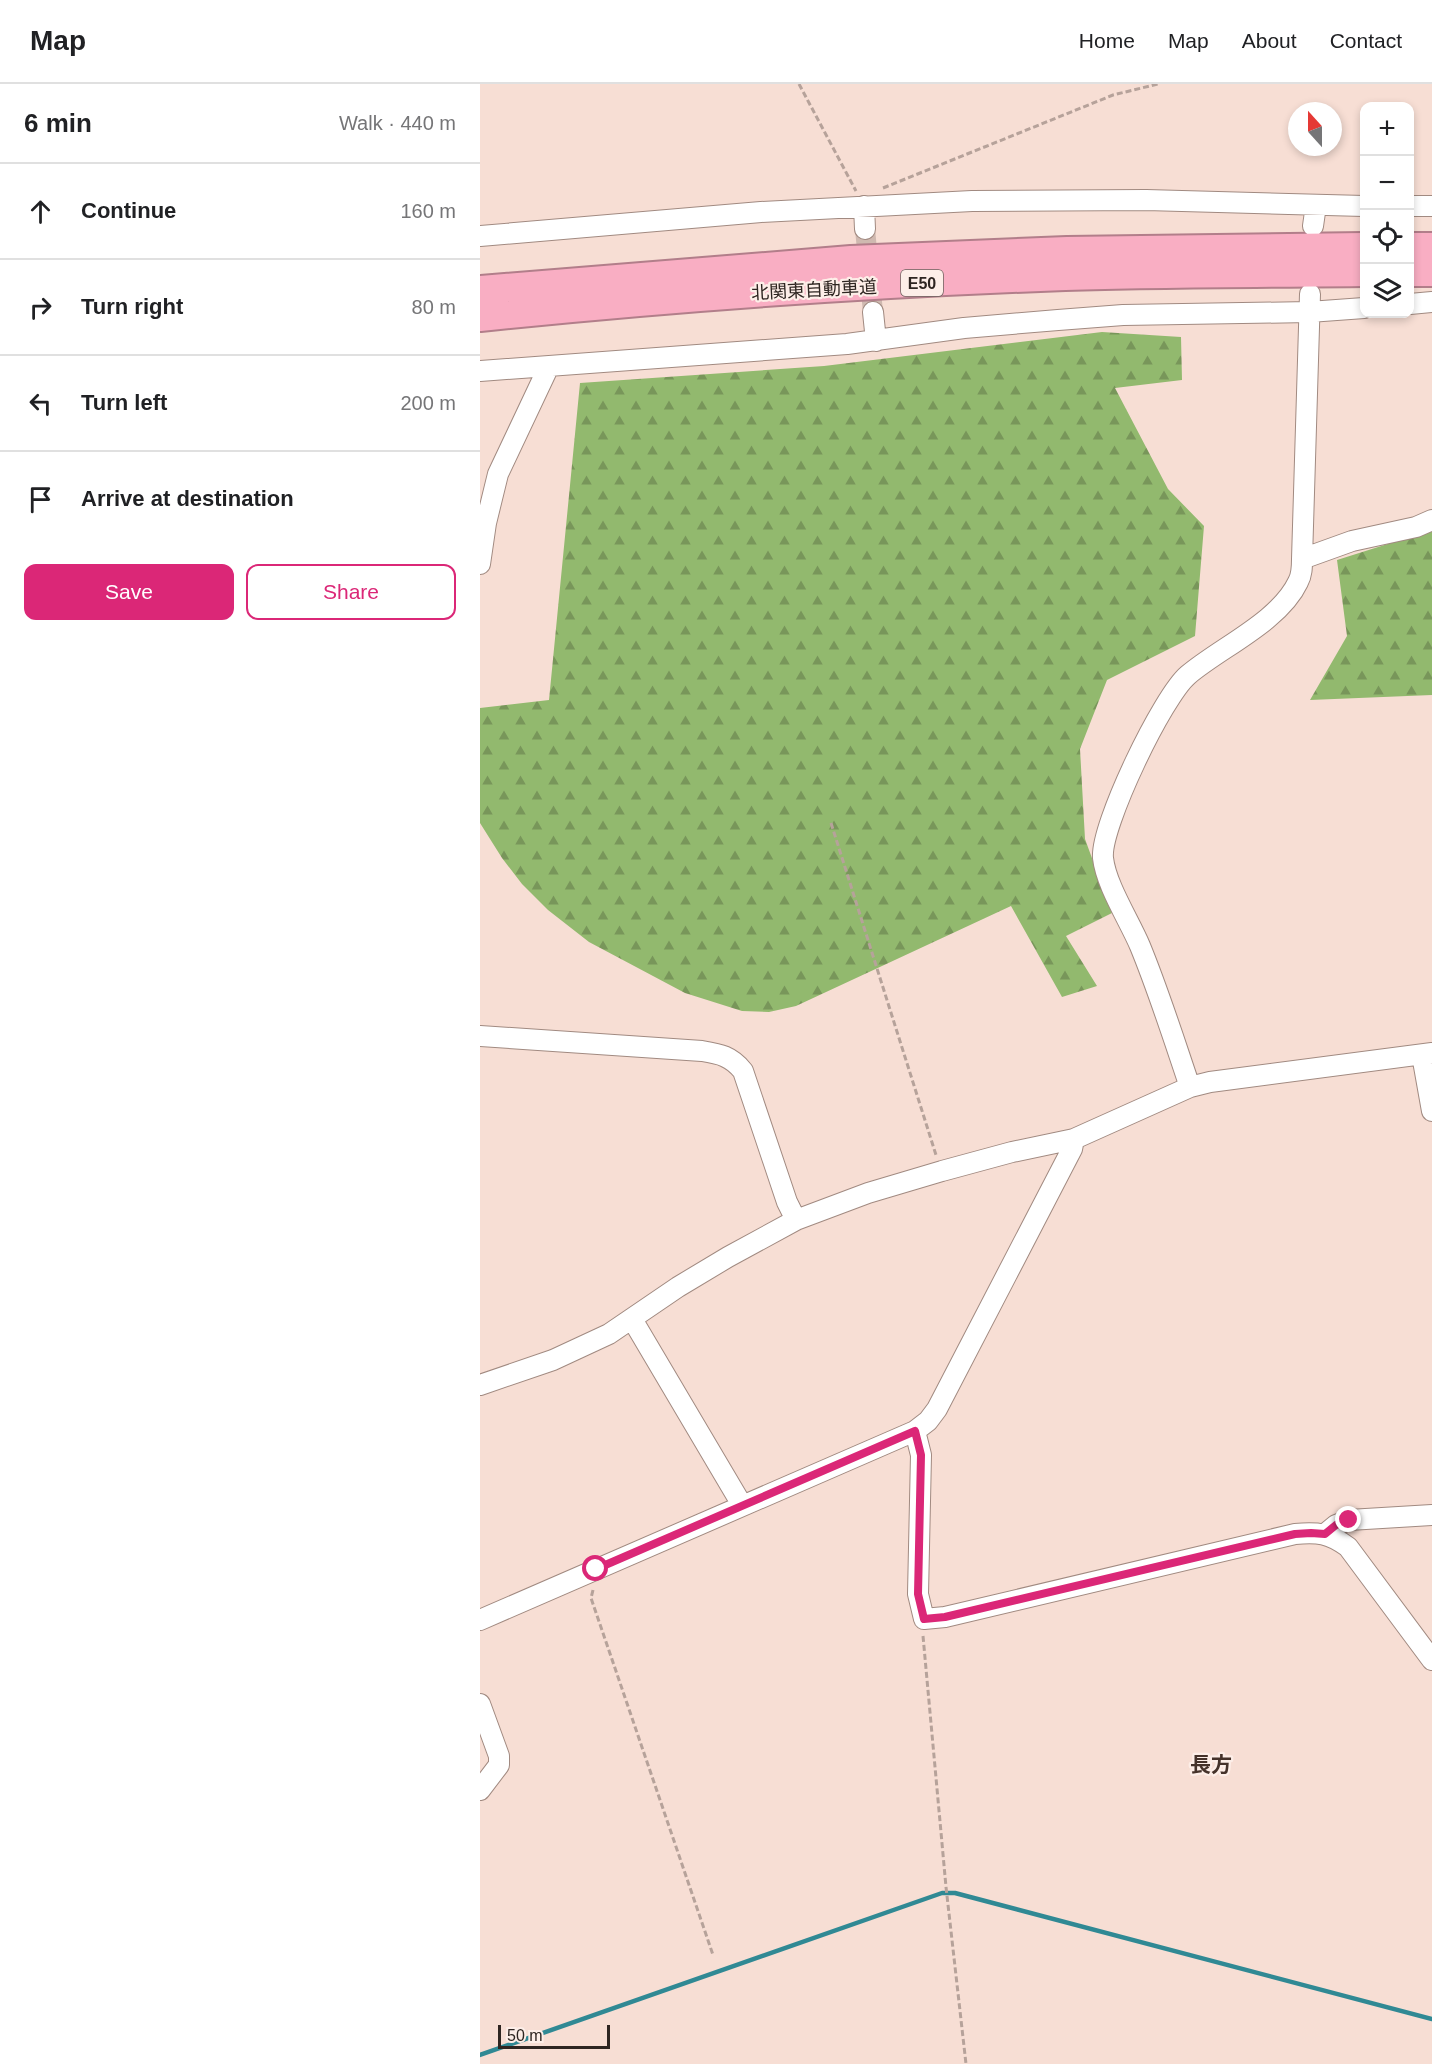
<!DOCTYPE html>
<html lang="en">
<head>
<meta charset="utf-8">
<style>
  :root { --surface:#fff; --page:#f2f2f2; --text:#202124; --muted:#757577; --line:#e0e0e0; --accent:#db2777 }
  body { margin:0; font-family:Arial,"Noto Sans JP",sans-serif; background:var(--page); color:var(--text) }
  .controls { position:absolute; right:18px; top:18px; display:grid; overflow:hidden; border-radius:12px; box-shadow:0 3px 9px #0003 }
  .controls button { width:54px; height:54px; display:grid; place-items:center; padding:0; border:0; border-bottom:2px solid var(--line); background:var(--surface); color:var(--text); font:30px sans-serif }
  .compass { position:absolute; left:808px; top:18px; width:54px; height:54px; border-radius:50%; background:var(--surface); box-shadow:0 3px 9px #0003; rotate:339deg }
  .scale { position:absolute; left:18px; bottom:15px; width:112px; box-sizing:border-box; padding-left:6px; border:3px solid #2e2521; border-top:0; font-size:16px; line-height:21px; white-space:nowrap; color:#2e2521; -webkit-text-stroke:4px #fdeee8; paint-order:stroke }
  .stop { position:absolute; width:18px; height:18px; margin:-14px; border:4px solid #db2777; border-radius:50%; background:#fff }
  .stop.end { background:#db2777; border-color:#fff; box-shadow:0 2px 6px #0008 }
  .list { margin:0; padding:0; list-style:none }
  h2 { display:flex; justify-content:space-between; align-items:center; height:78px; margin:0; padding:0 24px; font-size:26px }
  h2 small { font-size:20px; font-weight:400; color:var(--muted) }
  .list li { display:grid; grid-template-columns:39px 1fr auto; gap:18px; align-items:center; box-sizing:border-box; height:96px; padding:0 24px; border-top:2px solid var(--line) }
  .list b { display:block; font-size:22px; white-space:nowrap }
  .list em { font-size:20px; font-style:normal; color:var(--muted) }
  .actions { display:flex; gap:12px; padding:18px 24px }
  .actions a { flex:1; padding:14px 0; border:2px solid var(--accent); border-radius:12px; text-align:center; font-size:21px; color:var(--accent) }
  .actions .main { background:var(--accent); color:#fff }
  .icon { flex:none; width:33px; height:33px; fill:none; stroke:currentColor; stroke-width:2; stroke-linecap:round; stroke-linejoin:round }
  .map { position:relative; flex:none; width:952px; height:1980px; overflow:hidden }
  header { display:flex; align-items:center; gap:36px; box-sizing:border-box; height:84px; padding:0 30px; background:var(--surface); border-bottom:2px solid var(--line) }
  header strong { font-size:28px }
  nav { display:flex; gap:33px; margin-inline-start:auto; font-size:21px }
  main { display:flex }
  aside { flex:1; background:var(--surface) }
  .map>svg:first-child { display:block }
  .forest { fill:url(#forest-firs) }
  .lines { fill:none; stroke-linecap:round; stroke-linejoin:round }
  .stream { stroke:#308994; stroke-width:4.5 }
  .minor-tunnel { stroke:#cfb9b0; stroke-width:20; stroke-dasharray:20 10; stroke-linecap:butt }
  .minor-casing { stroke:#a18a81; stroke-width:22 }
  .highway-casing { stroke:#b27e8a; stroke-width:32 }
  .path { stroke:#b6a29a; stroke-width:3; stroke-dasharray:6 3; stroke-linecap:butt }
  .minor { stroke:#fff; stroke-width:20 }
  .highway { stroke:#f9aec3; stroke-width:28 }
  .route { stroke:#db2777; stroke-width:8 }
  .labels { text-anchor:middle; stroke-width:4.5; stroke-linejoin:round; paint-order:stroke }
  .shield { fill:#fdeee8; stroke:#6c615d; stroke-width:1.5 }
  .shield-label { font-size:16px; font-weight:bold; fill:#2e2521 }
  .street-label { font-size:18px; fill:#2e2521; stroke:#fdeee8 }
  .quarter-label { font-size:21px; font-weight:bold; fill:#45322a; stroke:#fdeee8 }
</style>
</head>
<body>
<header>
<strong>Map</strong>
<nav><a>Home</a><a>Map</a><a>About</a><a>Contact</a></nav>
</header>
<main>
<aside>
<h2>6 min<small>Walk · 440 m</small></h2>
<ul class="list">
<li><svg class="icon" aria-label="ahead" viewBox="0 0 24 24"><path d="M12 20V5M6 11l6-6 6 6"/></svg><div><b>Continue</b></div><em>160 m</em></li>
<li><svg class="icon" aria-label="right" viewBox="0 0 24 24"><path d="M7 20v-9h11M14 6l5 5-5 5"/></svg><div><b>Turn right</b></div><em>80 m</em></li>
<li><svg class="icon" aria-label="left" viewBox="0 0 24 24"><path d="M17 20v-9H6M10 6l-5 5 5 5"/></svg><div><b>Turn left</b></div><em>200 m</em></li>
<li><svg class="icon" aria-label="arrive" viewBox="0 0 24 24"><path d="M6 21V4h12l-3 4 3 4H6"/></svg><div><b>Arrive at destination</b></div></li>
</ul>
<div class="actions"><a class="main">Save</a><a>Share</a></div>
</aside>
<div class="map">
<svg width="952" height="1980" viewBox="0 0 952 1980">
  <defs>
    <pattern id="forest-firs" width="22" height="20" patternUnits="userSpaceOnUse" patternTransform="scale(1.5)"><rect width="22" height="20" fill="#92b96e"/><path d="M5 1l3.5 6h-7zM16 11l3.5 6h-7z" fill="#78965a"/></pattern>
  </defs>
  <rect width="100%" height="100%" fill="#f7ded4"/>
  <path class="forest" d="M622,248L701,253L702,296L635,304L688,405L724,442L715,552L627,596L600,665L605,755L632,829L586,852L617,902L582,913L531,822L316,922L289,928L262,927L205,909L109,858L68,826L42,800L22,774L0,739V624L69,616L100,299L344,282Z
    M952,446V611L830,616L867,552L857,476Z"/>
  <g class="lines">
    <path class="stream" d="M0,1971L462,1809H475L952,1935"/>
    <path class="minor-tunnel" d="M385,145L393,228"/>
    <g class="minor-casing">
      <path id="minor" d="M384,122L385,145
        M930,122H952
        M833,142L836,121
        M0,152L281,128L492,117L666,116L884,122
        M930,220L952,218
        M393,228L396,257
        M0,287L367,260L484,244L578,236L643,231L829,228L884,224
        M822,475L872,457L936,443L952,436
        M0,480L6,439L18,390L69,282
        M0,952L222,967C240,970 251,972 263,987L307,1118L316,1136
        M942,971L952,1027
        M710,1003C694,956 679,908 660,862C649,836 626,801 623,774C620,742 683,612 708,591C741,563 799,538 818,498C822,491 822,483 822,475L830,210
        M152,1235L262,1421
        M0,1301L73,1276L129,1250L198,1203L248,1173L316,1136L388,1109L462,1087L532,1068L594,1055L710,1003L730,998L952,969
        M435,1347L441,1371L438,1510L444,1535L465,1533L815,1450C838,1448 849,1449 868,1463L952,1576
        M845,1450L856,1441L869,1436L952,1431
        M0,1536L435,1347L448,1337L457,1325L592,1065L594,1055
        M0,1620L19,1672V1681L0,1706"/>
    </g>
    <g class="highway-casing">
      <path id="highway" d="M930,163H952
        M930,188H952
        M0,206L371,176L587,167L884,163
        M0,233C194,213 389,199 585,192C685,189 785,189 884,188"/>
    </g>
    <path class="path" d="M319,0L376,107
      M403,104L633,11L678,0
      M351,739L456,1071
      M113,1506L111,1514L233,1871
      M443,1552L466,1803L486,1980"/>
    <use href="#minor" class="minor"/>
    <use href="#highway" class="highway"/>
  </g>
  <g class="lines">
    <path class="route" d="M116,1485L435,1347L441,1371L438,1510L444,1535L465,1533L815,1450L831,1449L845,1450L856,1441L869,1436"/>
  </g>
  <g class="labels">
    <rect class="shield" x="421" y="186" width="42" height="26" rx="4.5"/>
    <g class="shield-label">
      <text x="442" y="205">E50</text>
    </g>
    <g class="street-label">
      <text transform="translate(334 206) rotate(-3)" y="6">北関東自動車道</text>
    </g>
    <g class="quarter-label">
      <text x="731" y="1688">長方</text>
    </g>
  </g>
</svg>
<div class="controls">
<button>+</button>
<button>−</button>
<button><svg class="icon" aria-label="locate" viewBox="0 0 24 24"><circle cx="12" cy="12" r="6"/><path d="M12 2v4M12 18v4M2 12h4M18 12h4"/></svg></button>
<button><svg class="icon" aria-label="layers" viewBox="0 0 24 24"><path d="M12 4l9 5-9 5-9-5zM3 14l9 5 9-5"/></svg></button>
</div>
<svg class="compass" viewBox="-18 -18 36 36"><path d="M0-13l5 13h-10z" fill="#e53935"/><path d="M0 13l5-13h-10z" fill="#757577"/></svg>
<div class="scale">50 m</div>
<div class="stop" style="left:116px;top:1485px"></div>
<div class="stop end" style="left:869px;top:1436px"></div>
</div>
</main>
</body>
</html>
